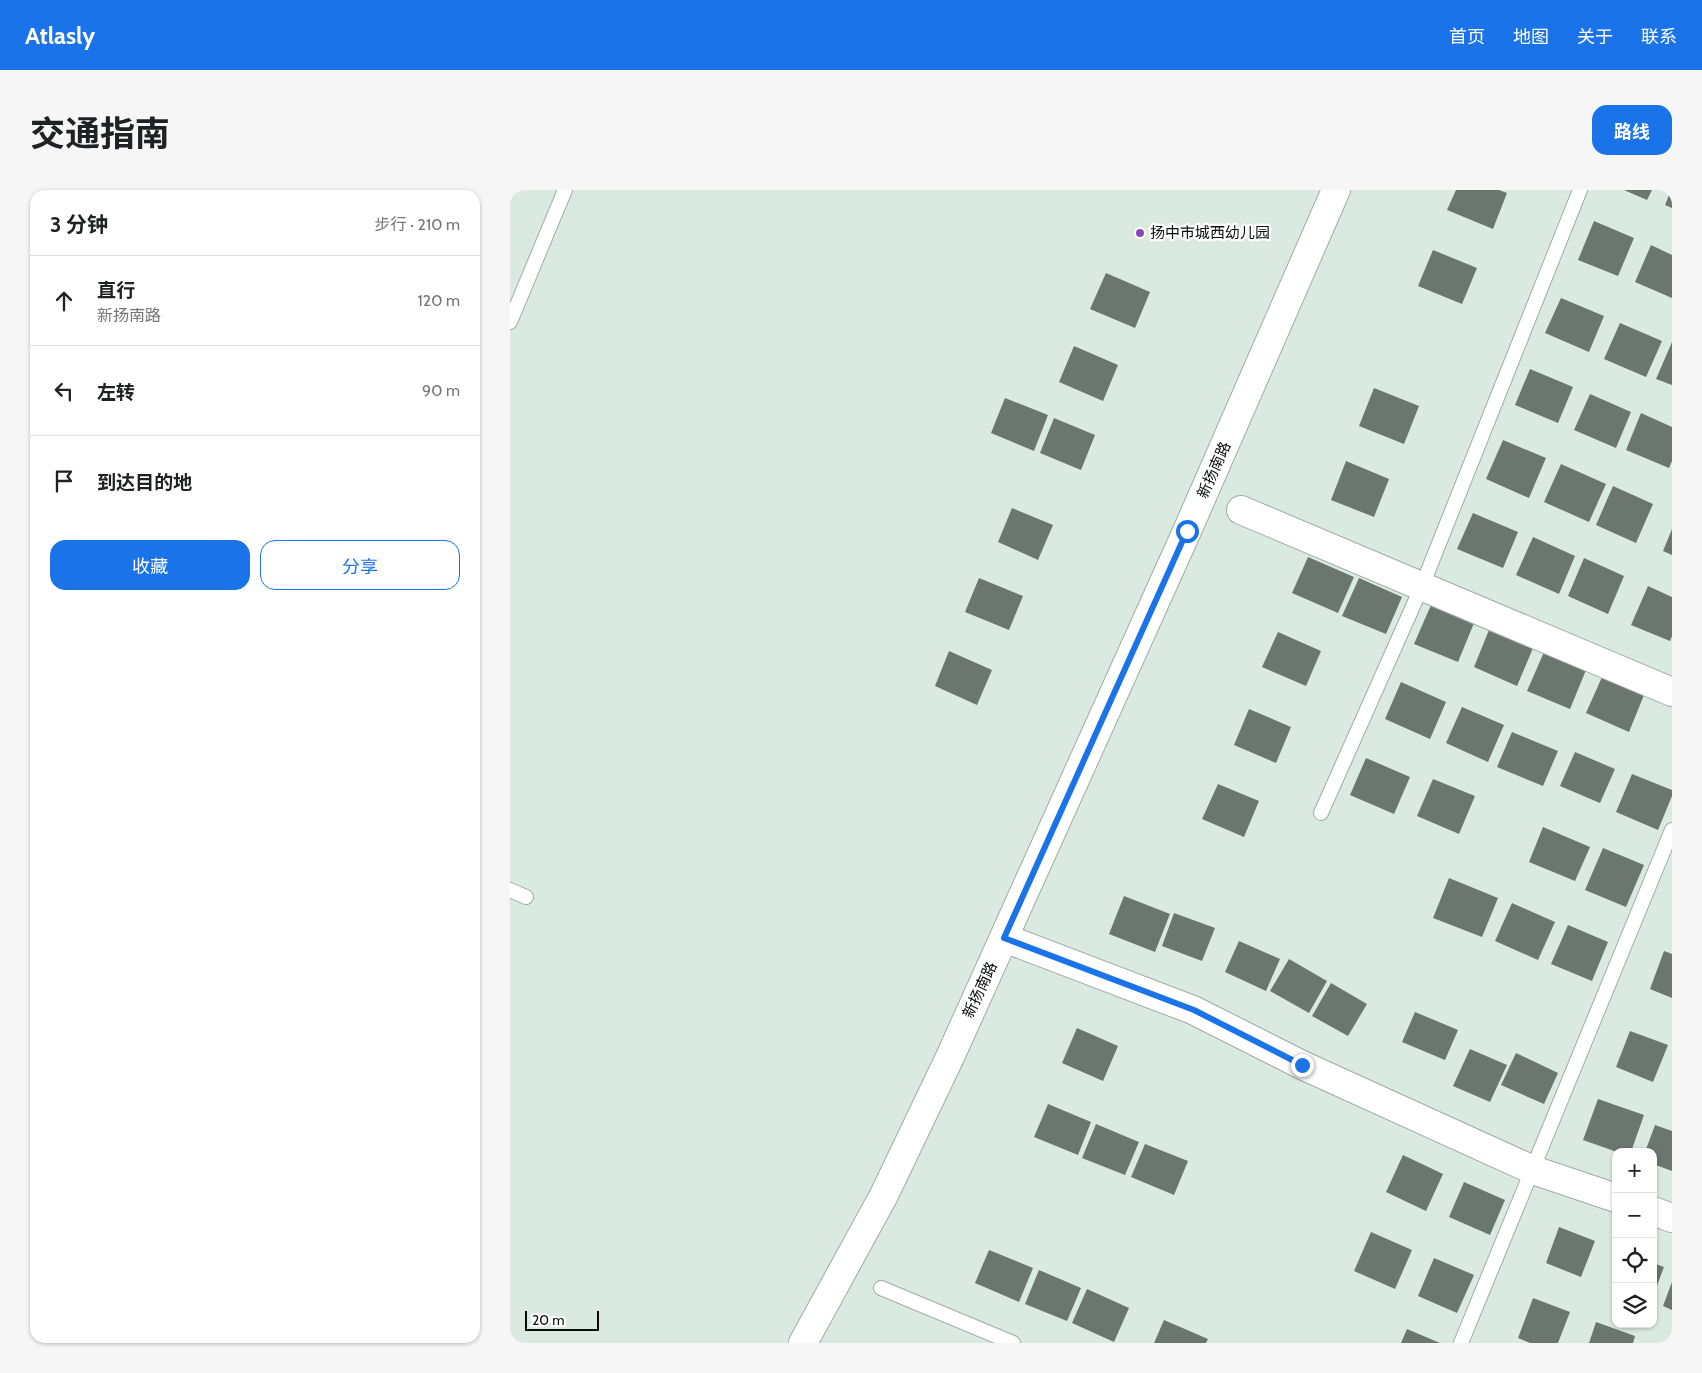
<!DOCTYPE html>
<html lang="zh">
<head>
<meta charset="utf-8">
<style>
  :root { --surface:#fff; --page:#f6f6f6; --text:#202124; --muted:#757577; --line:#e0e0e0; --accent:#1a73e8 }
  body { margin:0; font-family:Cabin,"Noto Sans SC",sans-serif; background:var(--page); color:var(--text) }
  .controls { position:absolute; right:15px; bottom:15px; display:grid; overflow:hidden; border-radius:10px; box-shadow:0 1px 4px #0004 }
  .controls button { width:45px; height:45px; display:grid; place-items:center; padding:0; border:0; border-bottom:1px solid var(--line); background:var(--surface); color:var(--text); font:25px sans-serif }
  .scale { position:absolute; left:15px; bottom:12px; width:74px; box-sizing:border-box; padding-left:5px; border:2px solid #080d0a; border-top:0; font-size:14px; line-height:18px; white-space:nowrap; color:#080d0a; -webkit-text-stroke:4px #fff; paint-order:stroke }
  .stop { position:absolute; width:15px; height:15px; margin:-11px; border:4px solid #1a73e8; border-radius:50%; background:#fff }
  .stop.end { background:#1a73e8; border-color:#fff; box-shadow:0 1px 5px #0008 }
  .list { margin:0; padding:0; list-style:none }
  h2 { display:flex; justify-content:space-between; align-items:center; height:65px; margin:0; padding:0 20px; font-size:21px }
  h2 small { font-size:16px; font-weight:400; color:var(--muted) }
  .list li { display:grid; grid-template-columns:32px 1fr auto; gap:15px; align-items:center; box-sizing:border-box; height:90px; padding:0 20px; border-top:1px solid var(--line) }
  .list b { display:block; font-size:19px; white-space:nowrap }
  .list p { margin:0; font-size:16px; white-space:nowrap; color:var(--muted) }
  .list em { font-size:16px; font-style:normal; color:var(--muted) }
  .actions { display:flex; gap:10px; padding:15px 20px }
  .actions a { flex:1; padding:11px 0; border:1px solid var(--accent); border-radius:15px; text-align:center; font-size:18px; color:var(--accent) }
  .actions .main { background:var(--accent); color:#fff }
  .icon { flex:none; width:28px; height:28px; fill:none; stroke:currentColor; stroke-width:2; stroke-linecap:round; stroke-linejoin:round }
  .map { position:relative; flex:none; width:1162px; height:1153px; overflow:hidden; border-radius:15px }
  header { display:flex; align-items:center; gap:30px; box-sizing:border-box; height:70px; padding:0 25px; background:var(--accent); color:#fff }
  header strong { font-size:24px }
  nav { display:flex; gap:28px; margin-inline-start:auto; font-size:18px }
  .intro { display:flex; align-items:center; justify-content:space-between; box-sizing:border-box; height:120px; padding:0 30px }
  h1 { margin:0; font-size:35px }
  .button { padding:12px 22px; border-radius:15px; background:var(--accent); color:#fff; font-size:18px; font-weight:700 }
  main { display:flex; gap:30px; padding:0 30px }
  aside { flex:1; background:var(--surface); border-radius:15px; box-shadow:0 1px 4px #0004 }
  .map>svg:first-child { display:block }
  .building { fill:#6a766e }
  .lines { fill:none; stroke-linecap:round; stroke-linejoin:round }
  .lane-casing { stroke:#9faca4; stroke-width:16 }
  .street-casing { stroke:#9faca4; stroke-width:30 }
  .secondary-casing { stroke:#9faca4; stroke-width:30 }
  .lane { stroke:#fff; stroke-width:14 }
  .street { stroke:#fff; stroke-width:28 }
  .secondary { stroke:#fff; stroke-width:28 }
  .route { stroke:#1a73e8; stroke-width:6 }
  .poi-dot { fill:#8846bb; stroke:#fff; stroke-width:2 }
  .labels { text-anchor:middle; stroke-width:4.5; stroke-linejoin:round; paint-order:stroke }
  .poi-label { font-size:15px; fill:#080d0a; stroke:#fff; text-anchor:start }
  .street-label { font-size:15px; fill:#080d0a; stroke:#fff }
</style>
</head>
<body>
<header>
<strong>Atlasly</strong>
<nav><a>首页</a><a>地图</a><a>关于</a><a>联系</a></nav>
</header>
<div class="intro"><h1>交通指南</h1><a class="button">路线</a></div>
<main>
<aside>
<h2>3 分钟<small>步行 · 210 m</small></h2>
<ul class="list">
<li><svg class="icon" aria-label="ahead" viewBox="0 0 24 24"><path d="M12 20V5M6 11l6-6 6 6"/></svg><div><b>直行</b><p>新扬南路</p></div><em>120 m</em></li>
<li><svg class="icon" aria-label="left" viewBox="0 0 24 24"><path d="M17 20v-9H6M10 6l-5 5 5 5"/></svg><div><b>左转</b></div><em>90 m</em></li>
<li><svg class="icon" aria-label="arrive" viewBox="0 0 24 24"><path d="M6 21V4h12l-3 4 3 4H6"/></svg><div><b>到达目的地</b></div></li>
</ul>
<div class="actions"><a class="main">收藏</a><a>分享</a></div>
</aside>
<div class="map">
<svg width="1162" height="1153" viewBox="0 0 1162 1153">
  <rect width="100%" height="100%" fill="#dbeae0"/>
  <path class="building" d="M946,0H989L997,3L983,39L937,20Z
    M1114,0H1142L1137,10Z
    M1161,0H1162V18L1155,15Z
    M1084,31L1124,48L1108,86L1068,70Z
    M1141,55L1162,65V108L1125,92Z
    M923,60L967,78L952,114L908,96Z
    M596,83L640,102L625,138L580,119Z
    M1051,108L1094,126L1079,162L1035,143Z
    M1110,133L1152,151L1136,187L1094,169Z
    M1162,152V195L1146,189Z
    M564,156L608,175L593,211L549,192Z
    M1020,179L1063,197L1048,233L1005,215Z
    M864,198L909,216L894,254L849,236Z
    M1080,204L1121,222L1106,258L1064,240Z
    M495,208L538,225L524,261L481,243Z
    M1131,223L1162,237V271L1159,278L1116,260Z
    M544,228L585,245L571,280L530,263Z
    M993,250L1036,268L1019,308L976,289Z
    M836,271L879,289L864,327L821,310Z
    M1051,274L1096,294L1079,332L1034,312Z
    M1103,296L1143,314L1126,353L1086,335Z
    M502,318L543,335L528,370L488,352Z
    M963,323L1008,342L993,378L947,359Z
    M1162,339V365L1153,361Z
    M1023,347L1065,366L1049,404L1006,385Z
    M798,367L844,387L828,423L782,403Z
    M1074,368L1114,386L1098,424L1058,406Z
    M469,388L513,406L499,440L455,422Z
    M849,388L892,407L876,444L832,426Z
    M1138,396L1162,407V446L1160,451L1121,435Z
    M921,415L964,433L948,472L904,454Z
    M979,440L1023,458L1007,496L964,477Z
    M768,442L811,461L796,496L752,477Z
    M439,461L482,480L467,515L425,496Z
    M1034,462L1076,480L1060,519L1017,501Z
    M1092,487L1134,505L1119,542L1076,523Z
    M891,492L936,512L920,549L875,529Z
    M952,517L994,535L978,572L936,553Z
    M739,519L781,537L766,573L724,555Z
    M1002,542L1048,561L1033,596L987,577Z
    M1065,562L1105,579L1090,613L1050,596Z
    M856,568L900,587L884,624L840,605Z
    M1122,584L1162,600V606L1148,640L1106,622Z
    M923,589L965,606L949,644L907,626Z
    M708,594L749,611L734,647L692,629Z
    M1033,637L1080,657L1065,691L1019,672Z
    M1093,658L1134,675L1116,717L1075,700Z
    M939,688L988,708L972,747L923,728Z
    M614,706L660,724L645,762L599,744Z
    M1002,713L1045,732L1028,770L985,751Z
    M664,723L705,738L692,771L652,756Z
    M1058,735L1098,752L1082,791L1041,774Z
    M729,751L770,769L756,801L715,782Z
    M1154,761L1162,764V808L1140,799Z
    M779,769L817,791L799,823L760,801Z
    M821,793L857,814L838,846L802,826Z
    M905,822L948,840L935,870L892,852Z
    M567,838L608,856L593,891L552,873Z
    M1120,841L1158,855L1143,892L1106,877Z
    M960,859L997,875L980,912L943,896Z
    M1006,863L1048,883L1034,914L991,895Z
    M1088,909L1134,925L1121,962H1107L1073,950Z
    M538,914L581,932L568,965L524,947Z
    M586,934L629,952L615,985L572,968Z
    M1145,935L1162,941V981L1143,974V962H1135Z
    M635,954L678,971L664,1005L621,987Z
    M893,965L933,984L916,1021L876,1002Z
    M954,992L995,1010L980,1045L939,1027Z
    M1049,1037L1085,1051L1071,1087L1036,1073Z
    M861,1042L902,1060L885,1099L844,1081Z
    M479,1060L523,1078L509,1112L465,1093Z
    M924,1068L964,1085L947,1123L908,1106Z
    M1143,1073L1154,1077L1143,1106Z
    M529,1080L571,1098L557,1131L515,1114Z
    M1162,1092V1120L1153,1116Z
    M577,1099L619,1118L604,1152L562,1133Z
    M1023,1108L1060,1122L1048,1153H1020L1008,1148Z
    M654,1130L698,1149L696,1153H644Z
    M1086,1132L1125,1146L1123,1153H1079Z
    M897,1139L930,1153H891Z"/>
  <g class="lines">
    <g class="lane-casing">
      <path id="lane" d="M0,132L55,0
        M811,623L912,396L1070,0
        M0,700L16,707
        M371,1098L503,1153
        M951,1153L1162,640"/>
    </g>
    <g class="street-casing">
      <path id="street" d="M731,320L1162,502
        M494,748L683,820L792,875L1023,980L1106,1008
        M1143,1021L1162,1028"/>
    </g>
    <g class="secondary-casing">
      <path id="secondary" d="M293,1153L374,1005L440,867L677,341L826,0"/>
    </g>
    <use href="#lane" class="lane"/>
    <use href="#street" class="street"/>
    <use href="#secondary" class="secondary"/>
  </g>
  <g class="lines">
    <path class="route" d="M677,341L494,748L684,820L792,875"/>
  </g>
  <circle class="poi-dot" cx="630" cy="43" r="5"/>
  <g class="labels">
    <g class="poi-label">
      <text x="640" y="48">扬中市城西幼儿园</text>
    </g>
    <g class="street-label">
      <text transform="translate(704 280) rotate(-66)" y="5">新扬南路</text>
      <text transform="translate(470 800) rotate(-65)" y="5">新扬南路</text>
    </g>
  </g>
</svg>
<div class="controls">
<button>+</button>
<button>−</button>
<button><svg class="icon" aria-label="locate" viewBox="0 0 24 24"><circle cx="12" cy="12" r="6"/><path d="M12 2v4M12 18v4M2 12h4M18 12h4"/></svg></button>
<button><svg class="icon" aria-label="layers" viewBox="0 0 24 24"><path d="M12 4l9 5-9 5-9-5zM3 14l9 5 9-5"/></svg></button>
</div>
<div class="scale">20 m</div>
<div class="stop" style="left:677px;top:341px"></div>
<div class="stop end" style="left:792px;top:875px"></div>
</div>
</main>
</body>
</html>
